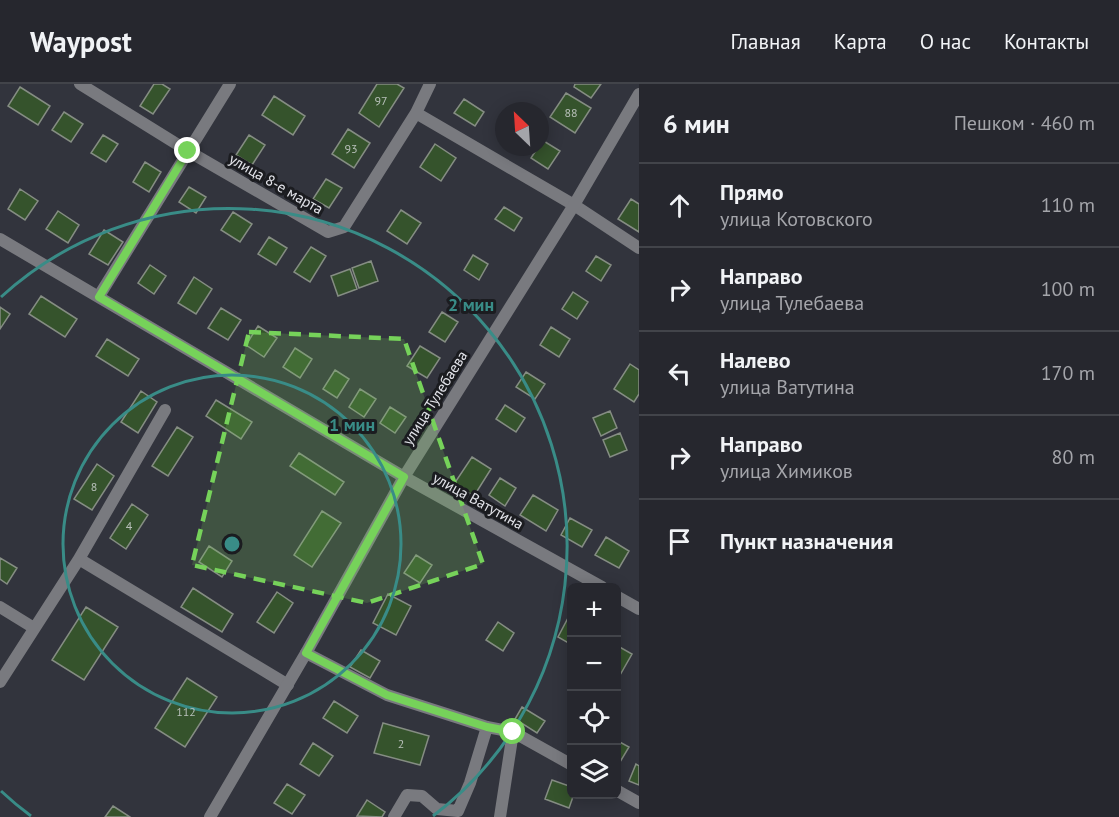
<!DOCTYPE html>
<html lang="ru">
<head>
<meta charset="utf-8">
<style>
  :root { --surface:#26272e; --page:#32333a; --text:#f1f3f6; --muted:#a4a5aa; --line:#42444a }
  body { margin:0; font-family:"PT Sans",sans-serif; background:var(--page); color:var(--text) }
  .controls { position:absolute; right:18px; bottom:18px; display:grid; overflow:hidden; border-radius:9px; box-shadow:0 3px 15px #0003 }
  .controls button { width:54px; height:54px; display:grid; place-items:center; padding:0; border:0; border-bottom:2px solid var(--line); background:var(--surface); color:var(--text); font:30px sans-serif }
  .compass { position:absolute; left:495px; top:18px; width:54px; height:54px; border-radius:50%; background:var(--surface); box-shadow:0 3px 15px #0003; rotate:335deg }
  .stop { position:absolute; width:18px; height:18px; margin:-14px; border:4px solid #76d25a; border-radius:50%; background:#fff }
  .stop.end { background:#76d25a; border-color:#fff; box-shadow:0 2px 6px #0008 }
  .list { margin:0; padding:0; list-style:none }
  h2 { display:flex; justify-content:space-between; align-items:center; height:78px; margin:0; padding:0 24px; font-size:26px }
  h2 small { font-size:20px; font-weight:400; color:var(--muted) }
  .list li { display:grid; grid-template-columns:39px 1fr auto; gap:18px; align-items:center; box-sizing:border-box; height:84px; padding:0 24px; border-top:2px solid var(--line) }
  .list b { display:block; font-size:22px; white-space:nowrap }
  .list p { margin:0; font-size:20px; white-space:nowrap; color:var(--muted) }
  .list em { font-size:20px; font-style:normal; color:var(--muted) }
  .icon { flex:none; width:33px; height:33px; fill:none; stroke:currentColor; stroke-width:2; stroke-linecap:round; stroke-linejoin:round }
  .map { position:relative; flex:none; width:639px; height:733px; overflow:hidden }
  header { display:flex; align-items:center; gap:36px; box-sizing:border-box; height:84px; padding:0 30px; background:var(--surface); border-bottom:2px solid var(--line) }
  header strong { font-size:28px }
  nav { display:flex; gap:33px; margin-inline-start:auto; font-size:21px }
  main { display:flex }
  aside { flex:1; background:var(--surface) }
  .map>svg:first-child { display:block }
  .building { fill:#35532c; stroke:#858d83; stroke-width:1.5 }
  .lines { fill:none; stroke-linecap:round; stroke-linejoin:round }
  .minor { stroke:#797a7f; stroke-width:12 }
  .tertiary { stroke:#797a7f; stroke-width:12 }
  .route { stroke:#76d25a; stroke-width:8 }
  .marked { fill:#76d25a; fill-opacity:0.2; stroke:#76d25a; stroke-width:4.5; stroke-dasharray:12 8; stroke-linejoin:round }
  .ring { fill:none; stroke:#398c87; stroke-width:3 }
  .labels { text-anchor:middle; stroke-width:6; stroke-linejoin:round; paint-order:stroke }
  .number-label { font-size:12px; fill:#b8c0ba }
  .street-label { font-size:15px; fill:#e3e4ea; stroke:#1b1c20 }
  .centre { fill:#398c87; stroke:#1b1c20; stroke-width:3 }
  .ring-label { font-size:18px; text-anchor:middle; font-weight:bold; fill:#398c87; stroke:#1b1c20; stroke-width:6; stroke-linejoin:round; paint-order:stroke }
</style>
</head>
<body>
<header>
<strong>Waypost</strong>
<nav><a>Главная</a><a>Карта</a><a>О нас</a><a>Контакты</a></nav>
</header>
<main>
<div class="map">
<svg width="639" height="733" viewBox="0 0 639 733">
  <rect width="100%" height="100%" fill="#32343d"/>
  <path class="building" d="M154,0H162L170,5L153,30L140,22Z
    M377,0H397L404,4L379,43L359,29Z
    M575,0H601L591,14L574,3Z
    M20,3L50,22L38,41L8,22Z
    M566,9L591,24L575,49L550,33Z
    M274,12L305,32L293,51L262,31Z
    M464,15L484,28L475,42L454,29Z
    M64,28L83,40L71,58L52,46Z
    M348,45L370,59L354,84L332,70Z
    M103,51L118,60L106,78L91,69Z
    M249,51L265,61L252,81L236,71Z
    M542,56L560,67L548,85L531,74L538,63H540Z
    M435,60L456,74L441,97L420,83Z
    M145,78L161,88L149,108L133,98Z
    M326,95L342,104L329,124L313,115Z
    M189,103L206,113L196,129L179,118Z
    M20,105L38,117L25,136L8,125Z
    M631,115L639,120V148L618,135Z
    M504,123L522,134L514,147L495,135Z
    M401,126L421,139L407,160L387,147Z
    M58,127L79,141L68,159L46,145Z
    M233,128L252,140L240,158L221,146Z
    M104,146L123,158L108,181L89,170Z
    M269,153L287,164L276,181L258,170Z
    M311,163L326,172L310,198L294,188Z
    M473,171L488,180L479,196L464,186Z
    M596,172L611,181L601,197L586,187Z
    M371,177L378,197L359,204L352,184Z
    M150,181L166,192L154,210L138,199Z
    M350,185L357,205L338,212L331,192Z
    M194,193L212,205L196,230L178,219Z
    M573,208L588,218L577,235L562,225Z
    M41,212L77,235L65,253L29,230Z
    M0,223L10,230L0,245Z
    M221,224L241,236L228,256L208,244Z
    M442,228L458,238L445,258L429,248Z
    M258,242L277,254L264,273L246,261Z
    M551,243L570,255L559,273L540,261Z
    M107,255L139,275L128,292L96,272Z
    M420,262L440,274L427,294L407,282Z
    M295,264L312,275L300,294L283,283Z
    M630,280L639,286V310L634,318L614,305Z
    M335,286L349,295L337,314L323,305Z
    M526,288L545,300L535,315L516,303Z
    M360,305L376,315L364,333L349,323Z
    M141,307L157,318L138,349L121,338Z
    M216,316L252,338L241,355L206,332Z
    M505,321L525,334L516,348L496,335Z
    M390,323L406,333L395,349L380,339Z
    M610,327L617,344L601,352L593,334Z
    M177,343L193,353L168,392L152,382Z
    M620,349L627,366L610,373L603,356Z
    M299,369L344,398L335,411L290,382Z
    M472,373L491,385L474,412L454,400Z
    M97,380L114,392L92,426L74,415Z
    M500,394L516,404L505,422L489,411Z
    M533,411L558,426L546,447L520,431Z
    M132,420L148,431L126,465L110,454Z
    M322,427L341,439L312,483L294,471Z
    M570,434L592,446L582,463L561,451Z
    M606,453L629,467L619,484L595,471Z
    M209,462L232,477L222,493L199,478Z
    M416,471L432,481L420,499L404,489Z
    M0,474L17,484L7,500L0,495Z
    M193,504L233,530L222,548L181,523Z
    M277,508L293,519L274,549L257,538Z
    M388,510L411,522L396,551L373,539Z
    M86,523L118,543L84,596L52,576Z
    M568,534L572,536V561L558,553Z
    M498,538L514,549L503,567L486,556Z
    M616,561L632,570L620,591L616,589Z
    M361,566L380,577L370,594L350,583Z
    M187,594L217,613L185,663L155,644Z
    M334,617L358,632L347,649L323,634Z
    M522,623L545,637L537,649L515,635Z
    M383,639L429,652L420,681L374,669Z
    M616,656L629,663L617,683H616Z
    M313,659L333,672L319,692L300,680Z
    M636,680L639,682V701L629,697Z
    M552,696L572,703V710H574L569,724L545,715Z
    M287,700L305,711L292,730L274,719Z
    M367,716L385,728L382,733L357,732Z
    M113,722L130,733H105Z"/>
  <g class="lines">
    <path class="minor" d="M80,0L188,67L328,148L344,143L416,29L430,0
      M416,29L574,121L639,164
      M99,212L230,0
      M79,475L165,326
      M0,523L34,544
      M306,569L387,611L487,643L513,648L572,681
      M0,598L79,475L288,601
      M616,706L639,719
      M394,733L407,711L422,712L437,725L458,727L470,699L487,643
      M500,733L513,648"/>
    <path class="tertiary" d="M0,155L404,393L602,503
      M616,512L639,525
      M210,733L306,569L404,393L574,121L639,10"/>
  </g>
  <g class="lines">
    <path class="route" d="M188,67L99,213L404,393L306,569L387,611L487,643L513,648"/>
  </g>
  <path class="marked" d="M249,248L404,255L483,480L367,519L192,481Z"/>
  <g class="ring">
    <circle cx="232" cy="460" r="169"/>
    <path d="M31 732A338 338 0 0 1 1 707M1 213A338 338 0 1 1 433 732"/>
  </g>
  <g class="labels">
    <g class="number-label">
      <text x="381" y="21">97</text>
      <text x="571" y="33">88</text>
      <text x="351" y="69">93</text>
      <text x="94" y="407">8</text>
      <text x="129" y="446">4</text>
      <text x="186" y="632">112</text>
      <text x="401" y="664">2</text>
    </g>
    <g class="street-label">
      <text transform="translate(276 100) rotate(30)" y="5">улица 8-е марта</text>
      <text transform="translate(435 314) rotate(-58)" y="5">улица Тулебаева</text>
      <text transform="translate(478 417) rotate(29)" y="5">улица Ватутина</text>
    </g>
  </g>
  <circle cx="232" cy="460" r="9" class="centre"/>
  <g class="ring-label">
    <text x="471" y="227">2 мин</text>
    <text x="352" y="347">1 мин</text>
  </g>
</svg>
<div class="controls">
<button>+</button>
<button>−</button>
<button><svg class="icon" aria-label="locate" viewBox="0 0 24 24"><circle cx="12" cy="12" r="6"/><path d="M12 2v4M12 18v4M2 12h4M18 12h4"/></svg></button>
<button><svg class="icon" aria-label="layers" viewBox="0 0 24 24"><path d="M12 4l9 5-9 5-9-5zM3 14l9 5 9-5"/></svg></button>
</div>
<svg class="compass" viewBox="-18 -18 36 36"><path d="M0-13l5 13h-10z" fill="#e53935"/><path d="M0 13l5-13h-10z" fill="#a4a5aa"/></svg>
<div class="stop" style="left:513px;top:648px"></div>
<div class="stop end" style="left:188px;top:67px"></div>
</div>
<aside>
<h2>6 мин<small>Пешком · 460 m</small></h2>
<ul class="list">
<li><svg class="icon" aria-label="ahead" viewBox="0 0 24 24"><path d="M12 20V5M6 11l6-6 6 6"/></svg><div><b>Прямо</b><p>улица Котовского</p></div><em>110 m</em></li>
<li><svg class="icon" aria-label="right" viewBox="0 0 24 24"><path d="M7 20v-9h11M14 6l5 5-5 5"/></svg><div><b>Направо</b><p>улица Тулебаева</p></div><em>100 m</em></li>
<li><svg class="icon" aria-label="left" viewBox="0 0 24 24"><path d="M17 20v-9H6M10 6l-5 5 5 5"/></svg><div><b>Налево</b><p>улица Ватутина</p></div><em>170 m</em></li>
<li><svg class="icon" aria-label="right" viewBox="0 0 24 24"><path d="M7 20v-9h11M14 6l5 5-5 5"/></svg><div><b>Направо</b><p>улица Химиков</p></div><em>80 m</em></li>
<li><svg class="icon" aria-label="arrive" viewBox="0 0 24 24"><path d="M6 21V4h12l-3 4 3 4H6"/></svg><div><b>Пункт назначения</b></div></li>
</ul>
</aside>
</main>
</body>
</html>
